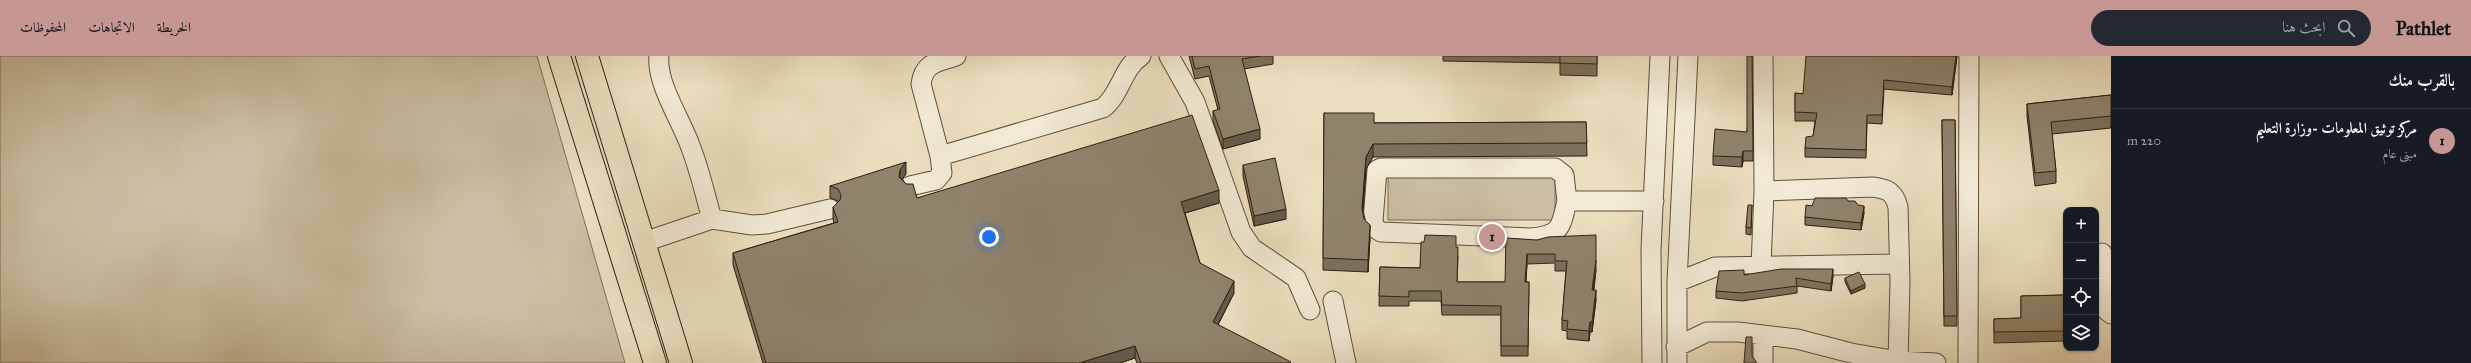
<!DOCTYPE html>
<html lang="ar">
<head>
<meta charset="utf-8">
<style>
  :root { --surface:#171b24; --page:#242831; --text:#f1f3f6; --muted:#9ea1a6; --line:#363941; --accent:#c59692 }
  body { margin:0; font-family:"IM FELL Great Primer",Amiri,serif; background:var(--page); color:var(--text); direction:rtl }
  .controls { position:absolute; right:12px; bottom:12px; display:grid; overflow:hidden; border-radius:8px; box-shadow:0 1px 3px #0004 }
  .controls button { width:36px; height:36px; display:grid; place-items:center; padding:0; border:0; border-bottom:1px solid var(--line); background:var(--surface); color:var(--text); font:20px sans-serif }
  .you { position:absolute; left:989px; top:181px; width:14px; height:14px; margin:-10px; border:3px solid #fff; border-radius:50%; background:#1a73e8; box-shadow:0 0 0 6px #1a73e833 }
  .badge { display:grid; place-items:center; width:26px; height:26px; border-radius:50%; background:var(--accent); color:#111; font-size:13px; font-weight:700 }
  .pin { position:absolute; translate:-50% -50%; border:2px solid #fff; box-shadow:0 1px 4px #0006 }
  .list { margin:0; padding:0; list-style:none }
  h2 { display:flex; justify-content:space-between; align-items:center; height:52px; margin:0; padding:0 16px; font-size:17px }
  h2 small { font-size:13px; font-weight:400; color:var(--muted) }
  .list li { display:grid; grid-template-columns:26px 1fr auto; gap:12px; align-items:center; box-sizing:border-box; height:64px; padding:0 16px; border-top:1px solid var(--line) }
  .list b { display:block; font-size:15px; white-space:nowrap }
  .list p { margin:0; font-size:13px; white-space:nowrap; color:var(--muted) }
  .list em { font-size:13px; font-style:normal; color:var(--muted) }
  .icon { flex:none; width:22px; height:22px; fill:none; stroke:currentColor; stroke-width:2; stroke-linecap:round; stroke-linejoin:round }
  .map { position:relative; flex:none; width:2111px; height:307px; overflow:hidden; direction:ltr }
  header { display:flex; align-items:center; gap:24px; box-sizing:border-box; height:56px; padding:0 20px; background:var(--accent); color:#111 }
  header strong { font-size:19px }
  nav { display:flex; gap:22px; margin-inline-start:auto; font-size:14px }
  .search { width:280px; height:36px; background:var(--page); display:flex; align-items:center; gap:10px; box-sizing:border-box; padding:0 14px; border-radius:22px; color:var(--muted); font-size:15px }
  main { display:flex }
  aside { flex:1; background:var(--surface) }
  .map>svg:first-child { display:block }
  .green { fill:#cbbea2; stroke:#7c6f5a }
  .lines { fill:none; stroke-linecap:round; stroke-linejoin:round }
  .minor-casing { stroke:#5d503d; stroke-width:21 }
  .highway-casing { stroke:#2e2012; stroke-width:24 }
  .minor { stroke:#f2ead5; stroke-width:19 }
  .highway { stroke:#ebdebf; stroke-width:22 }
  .wall { fill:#7c715d; stroke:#2e2012 }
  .shaded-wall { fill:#655c4c; stroke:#2e2012 }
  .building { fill:#90836c; stroke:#2e2012 }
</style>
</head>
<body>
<header>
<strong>Pathlet</strong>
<div class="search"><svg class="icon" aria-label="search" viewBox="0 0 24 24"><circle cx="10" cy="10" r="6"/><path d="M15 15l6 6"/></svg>ابحث هنا</div>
<nav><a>الخريطة</a><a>الاتجاهات</a><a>المحفوظات</a></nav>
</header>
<main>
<aside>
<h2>بالقرب منك<small></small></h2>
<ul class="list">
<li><span class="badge">1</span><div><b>مركز توثيق المعلومات -وزارة التعليم</b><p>مبنى عام</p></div><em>220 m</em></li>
</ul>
</aside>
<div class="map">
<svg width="2111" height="307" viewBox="0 0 2111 307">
  <rect width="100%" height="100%" fill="#ebdebf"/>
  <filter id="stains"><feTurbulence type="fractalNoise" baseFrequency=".005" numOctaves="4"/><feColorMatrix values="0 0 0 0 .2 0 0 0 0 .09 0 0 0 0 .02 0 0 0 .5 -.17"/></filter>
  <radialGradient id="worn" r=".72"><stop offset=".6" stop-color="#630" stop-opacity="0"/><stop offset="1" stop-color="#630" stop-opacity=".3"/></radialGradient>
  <path class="green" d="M0,0H537L625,307H0Z
    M1388,121H1555V164H1388Z"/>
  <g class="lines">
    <g class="minor-casing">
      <path id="minor" d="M1169,0L1195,46L1241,176L1252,192L1296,222L1310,254
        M940,100L921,28C924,6 938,6 956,0
        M910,130L936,124L942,117L940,100L1103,52C1121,38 1122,12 1141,0
        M1764,135L1873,131C1888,133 1894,136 1898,151L1900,226L1898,305
        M1567,145L1564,119L1555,112H1381L1377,114L1373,165L1375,172L1381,176L1532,182C1562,179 1561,170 1567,145H1654
        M712,163L752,169L767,168L830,153
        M644,186L712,163C705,139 700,115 691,92C682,65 656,28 659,0
        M2102,197L2105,253L2111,258
        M1761,211L1764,135L1763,0
        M1677,226L1715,211L1899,208
        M1333,245L1346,307
        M1763,279V307
        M1676,291L1707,276H1738L1797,283L1851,297L1898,305L1936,307
        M1652,307L1651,194L1660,0
        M1677,307V226L1688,0
        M1968,307L1969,0"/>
    </g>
    <g class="highway-casing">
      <path id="highway" d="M559,0L655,307
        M587,0L681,307"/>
    </g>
    <use href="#minor" class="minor"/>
    <use href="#highway" class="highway"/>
  </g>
  <path class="wall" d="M1189,0H1273V8L1244,13L1260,83L1223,93L1213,65V55L1218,54L1209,20L1195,23Z
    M1443,0H1597V20L1560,19V7L1443,5Z
    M1752,0L1753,105H1743L1742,111L1713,109V100L1747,76Z
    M1957,0L1952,39L1884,33L1882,68L1867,67L1866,102L1805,101V92L1813,80L1815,65H1795V37L1803,38Z
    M2111,39V72L2052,78L2056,115V127L2035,130L2027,60V48Z
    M1324,57L1374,67L1586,66L1587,100L1373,101L1366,113L1363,155L1370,182L1368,216L1323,214Z
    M1942,64H1955L1957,270H1944Z
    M1243,109L1286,163L1254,170L1243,120Z
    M906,118L902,123L917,142L1219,147L1185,157L1200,207L1234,237L1218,269L1291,307H1137L1135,302L1120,307H763L733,209V197L834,167L833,163V151L838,146V145L830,142V130Z
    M1752,149L1751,179L1746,178V171Z
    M1812,150L1864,157L1861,174L1805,169V161Z
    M1537,184L1596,214L1594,234L1596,244L1592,276H1590L1589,285L1567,283V275L1562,274V264L1566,215H1555V207L1527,208L1526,226H1529L1528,300H1501V259H1442L1441,245H1409V250H1379L1380,211L1420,212L1424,186L1456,191L1458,201L1457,226H1505Z
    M1744,218L1833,220L1831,235L1797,230V237L1742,245L1716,242V235Z
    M1845,222L1865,232L1851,238L1845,226Z
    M2066,239V285L1994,287V263L2021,262V240Z"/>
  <path class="shaded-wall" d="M1956,0H1957L1952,39V31Z
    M1260,73V83L1223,93V83Z
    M1373,88V101L1366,113L1362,164V152L1366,101Z
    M1743,95V105L1742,111V101Z
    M906,106V118L900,126V114Z
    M1219,134V147L1181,158V146Z
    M1864,150V157L1861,174V167Z
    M1286,153V163L1254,170V160Z
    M1370,169V182L1368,216V204Z
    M1527,198V208L1525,236V226Z
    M1596,204V214L1592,243V234Z
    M1833,213V220L1831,235V228Z
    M1234,225V237L1213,278V266Z
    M1865,228V232L1851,238V235Z
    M1596,234V244L1592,276V266Z
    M1590,266V276L1589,285V275Z
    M1135,290V302L1120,307H1079Z"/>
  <path class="building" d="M1192,0H1260L1242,3L1260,73L1223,83L1213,55L1220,53L1209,10L1195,13Z
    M1560,0H1597V8L1560,7Z
    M1747,0H1752L1753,95H1743L1742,101L1713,100L1715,73L1747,76Z
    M1806,0H1956L1952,31L1884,24L1882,59H1867L1866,94L1805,92L1806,81L1813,80L1817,57L1795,56V37L1803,38Z
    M2111,39V60L2051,66L2056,115L2035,117L2027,48Z
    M1324,57H1374V67L1586,66L1587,87L1373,88L1366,101L1362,152L1364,163L1370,169L1368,204L1323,202Z
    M1192,59L1219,134L1181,146L1200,207L1234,225L1213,266L1291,306L1290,307H1141L1135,290L1079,307H766L733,197L838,166L833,151L840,144L841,139L838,133L830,130L906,106L900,114L899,121L906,128H913L917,142Z
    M1942,64H1955L1957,260H1944Z
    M1275,102L1286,153L1254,160L1243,109Z
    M1815,142H1846L1848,145H1855L1858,149L1864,150L1861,167L1805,161L1806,149L1812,150Z
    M1748,149H1752L1751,172L1746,171Z
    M1425,179L1456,180V191H1458L1457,226H1505L1506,182L1537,184L1548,181L1596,179V204L1592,234H1596L1592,266H1590L1589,275L1567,273L1568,265L1562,264L1567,205H1555V198H1527L1525,226H1529L1528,290H1501V250L1442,249L1441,235H1409V241L1379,240L1380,211L1420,212L1421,186H1424Z
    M1781,213H1833L1831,228L1796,222L1797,230L1742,237L1716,235L1719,215L1744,214V219Z
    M1859,216L1865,228L1851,235L1845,222Z
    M2066,239V275L1994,276V263L2021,262V240Z
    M1746,281H1752V300L1757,307H1744Z"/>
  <rect width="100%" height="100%" filter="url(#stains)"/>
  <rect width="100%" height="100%" fill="url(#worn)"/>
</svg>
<div class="controls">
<button>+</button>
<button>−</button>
<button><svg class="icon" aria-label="locate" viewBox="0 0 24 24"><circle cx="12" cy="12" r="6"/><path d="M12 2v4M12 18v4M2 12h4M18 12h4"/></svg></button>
<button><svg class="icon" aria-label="layers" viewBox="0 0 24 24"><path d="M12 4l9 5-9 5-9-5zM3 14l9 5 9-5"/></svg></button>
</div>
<div class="you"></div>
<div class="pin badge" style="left:1492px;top:181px">1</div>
</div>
</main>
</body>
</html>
